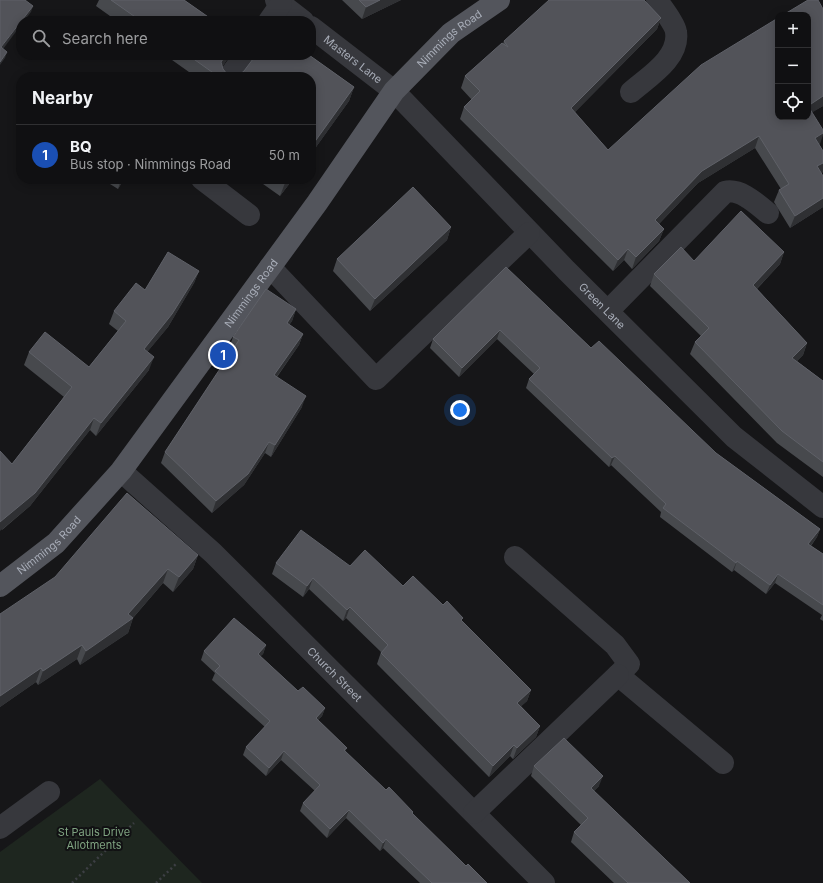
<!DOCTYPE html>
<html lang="en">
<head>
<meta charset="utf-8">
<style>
  :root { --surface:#101012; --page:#19191b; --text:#f1f3f6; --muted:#9c9d9f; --line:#303032; --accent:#ea580c }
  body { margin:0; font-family:Inter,sans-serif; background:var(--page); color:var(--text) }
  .controls { position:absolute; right:12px; top:12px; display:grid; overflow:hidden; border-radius:8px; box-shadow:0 2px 10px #0003 }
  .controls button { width:36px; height:36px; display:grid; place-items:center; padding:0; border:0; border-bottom:1px solid var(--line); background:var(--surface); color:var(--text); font:20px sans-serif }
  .you { position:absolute; left:460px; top:410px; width:14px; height:14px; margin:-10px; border:3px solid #fff; border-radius:50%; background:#1a73e8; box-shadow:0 0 0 6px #1a73e833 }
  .badge { display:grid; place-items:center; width:26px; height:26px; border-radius:50%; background:var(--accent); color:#fff; font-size:13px; font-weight:700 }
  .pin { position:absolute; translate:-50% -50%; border:2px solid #fff; box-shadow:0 1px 4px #0006 }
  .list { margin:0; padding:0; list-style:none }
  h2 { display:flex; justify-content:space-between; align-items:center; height:52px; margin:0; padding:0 16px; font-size:17px }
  h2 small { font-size:13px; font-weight:400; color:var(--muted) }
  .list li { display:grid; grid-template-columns:26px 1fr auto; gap:12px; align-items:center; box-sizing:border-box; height:60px; padding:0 16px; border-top:1px solid var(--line) }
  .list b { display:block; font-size:15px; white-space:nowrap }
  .list p { margin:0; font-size:13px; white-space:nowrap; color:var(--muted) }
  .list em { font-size:13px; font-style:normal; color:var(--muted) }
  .icon { flex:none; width:22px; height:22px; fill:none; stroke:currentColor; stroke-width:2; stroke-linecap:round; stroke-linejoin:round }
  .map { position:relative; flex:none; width:823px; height:883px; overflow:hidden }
  .search { position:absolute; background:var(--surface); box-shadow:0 2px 10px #0003; left:16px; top:16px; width:300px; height:44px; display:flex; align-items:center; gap:10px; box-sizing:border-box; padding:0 14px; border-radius:16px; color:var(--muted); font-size:15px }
  .panel { position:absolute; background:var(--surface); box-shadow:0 2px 10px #0003; left:16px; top:72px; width:300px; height:112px; border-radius:16px }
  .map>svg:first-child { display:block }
  .green { fill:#1e261f }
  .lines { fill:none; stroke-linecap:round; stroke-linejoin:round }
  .path { stroke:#3d3f44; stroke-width:2.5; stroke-dasharray:2 3; stroke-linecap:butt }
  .minor { stroke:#37383d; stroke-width:22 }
  .major { stroke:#53555c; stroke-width:22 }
  .wall { fill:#47494d }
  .shaded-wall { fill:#2f3033 }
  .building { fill:#525359; stroke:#5f6168 }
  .labels { text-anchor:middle; stroke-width:4; stroke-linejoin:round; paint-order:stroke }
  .street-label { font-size:11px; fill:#a8adb8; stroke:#111113 }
  .park-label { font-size:11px; fill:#7fa381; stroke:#111113 }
</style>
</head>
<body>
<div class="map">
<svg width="823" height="883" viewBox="0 0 823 883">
  <rect width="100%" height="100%" fill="#161618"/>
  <path class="green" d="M100,779L202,883H0V852Z"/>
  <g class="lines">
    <path class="path" d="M72,883L134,823
      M156,883L176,864"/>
    <g class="minor">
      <path d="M276,0L303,21"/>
      <path d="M269,21L281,4"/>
      <path id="s1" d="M311,27L394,91L566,270L734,437L823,507"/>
      <path d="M229,77L245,55"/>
      <path d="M631,92C648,77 680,58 676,32C675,24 662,8 657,0"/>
      <path d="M202,179L249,215"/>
      <path d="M270,267L376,379L529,233"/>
      <path d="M608,311L725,192C740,188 757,204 768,213"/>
      <path id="s2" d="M121,471L213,553L544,883"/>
      <path d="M515,557L615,645L629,664L618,675L723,763"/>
      <path d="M474,813L618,675"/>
      <path d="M0,828L49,792"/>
    </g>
    <path class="major" id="s3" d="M0,586L56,543L121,471L317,203L394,91L451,33L499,0"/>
  </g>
  <path class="wall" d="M99,0H184L214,21H117L96,6Z
    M342,0H401L362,19Z
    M823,9V106L812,112L820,144H819L823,151V172L821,173L823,176V207L790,228L774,202L779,190L781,189L755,148L698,183L659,224L664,229L659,241L632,269L624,260L613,271L460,119L464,107L472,100L461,88L465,76L503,44L504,41L661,18L657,29L575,112L608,150Z
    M165,55H230L222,67L223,69L227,74L232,76L239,75L244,71L256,55H309L354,87L349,101L311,154V77H196Z
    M102,179H124L118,189Z
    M256,179H293L280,196Z
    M451,227L447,240L370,311L333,271L337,259Z
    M784,252L780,264L757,289L807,343L803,355L797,361L823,381V477L777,443L690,354L695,342L701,336L650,286L654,274L694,261Z
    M506,267L591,348L716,453L820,529L817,537L811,546L823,554V621L820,619L822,615L775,583L766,594L734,570L732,572L660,517L661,512L611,465L609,467L526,388L529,379L534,374L497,339L459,377L430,348L433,339Z
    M199,271L194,283L168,327L147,352L149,370L96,436L90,430L30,506L2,530L12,464L64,397L24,365L29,352L89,367L118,331L109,324L114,311L145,290Z
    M296,309L292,321L289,325L303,334L299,345L277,377L302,407L271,457L265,453L244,485L212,513L161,463L165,452L233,350L229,348L233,337Z
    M198,555L193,569L173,592L163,583L133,618L128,633L80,665L77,659L38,685L36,682L0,707V614Z
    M276,563L350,566L403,586L443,605L462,621L531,690L527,701L521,706L540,726L536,737L513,759L510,756L489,777L377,664L381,652L346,618L343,621L309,589L303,597L272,574Z
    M266,645L263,654L260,656L298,691L325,708L322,716L318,720L347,748L345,751L386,790L413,812L412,814L466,866L487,883H420L383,848L380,851L346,818L327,838L300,811L303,803L315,791L281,760L266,776L243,755L246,747L265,727L212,680L215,673L201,660L204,651Z
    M534,766L599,786L594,791L690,883H614L571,842L574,832L581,825L531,776Z"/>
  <path class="shaded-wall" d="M380,0H401L362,19L366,7Z
    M33,6L31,12L24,21H21Z
    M661,18L657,29L567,120L571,108Z
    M21,22V25L0,53L1,47Z
    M7,52L5,58L0,65V62Z
    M226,55H230L217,75L221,62Z
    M354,87L349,101L311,154V147Z
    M823,96V106L808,115V106Z
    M823,133V135L820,144L810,150L815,138Z
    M759,136L755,148L698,183L651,232L655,220L702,171Z
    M823,163V172L813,178L817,166Z
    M122,179H124L118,189L121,180Z
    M288,179H293L280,196L285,183Z
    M823,198V207L790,228L795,216Z
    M451,227L447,240L370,311L375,299Z
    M664,229L659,241L632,269L636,257Z
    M628,249L624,260L613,271L618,260Z
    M784,252L780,264L749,297L753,285Z
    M199,271L194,283L168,327L139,362L144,349Z
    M296,309L292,321L283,335L287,323Z
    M500,330L497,339L459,377L462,368Z
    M303,334L299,345L270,386L274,375Z
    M807,343L803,355L788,370L792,358Z
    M154,357L149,370L96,436L101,423Z
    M306,396L302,407L271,457L275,445Z
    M94,418L90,430L30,506L0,531V522Z
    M269,442L265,453L244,485L212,513L216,501Z
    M615,456L611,465L609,467L612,458Z
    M820,529L817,537L805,553L808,544Z
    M198,555L193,569L173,592L179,577Z
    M737,561L734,570L732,572L736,563Z
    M168,569L163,583L131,620L133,618L128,633L80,665L86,651L128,614Z
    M778,574L775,583L766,594L770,585Z
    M313,578L309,589L303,597L307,586Z
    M350,607L346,618L343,621L347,610Z
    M82,645L77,659L38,685L43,671Z
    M266,645L263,654L255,662L258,654Z
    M41,668L36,682L0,707V696Z
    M531,690L527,701L513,714L517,703Z
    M325,708L322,716L313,726L316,718Z
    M540,726L536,737L513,759L517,748Z
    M514,745L510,756L489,777L493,766Z
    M284,751L281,760L266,776L269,768Z
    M603,776L599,786L588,797L591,788Z
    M349,810L346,818L327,838L330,829Z
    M386,839L383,848L380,851L383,843Z"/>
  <path class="building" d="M0,0H25L33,6L1,47L7,52L0,62Z
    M111,0H184L214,21H141Z
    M359,0H380L366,7Z
    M549,0H644L661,18L571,108L608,150L701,65L778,18V117H808V106L823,130V133L815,138L823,151V163L817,166L823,176V198L795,216L779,190L789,184L759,136L702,171L655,220L664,229L636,257L628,249L618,260L464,107L480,91L465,76L502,43L508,47L504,41Z
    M808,0H818L823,9V96L808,106V15H783Z
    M188,55H226L221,62L223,69L227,74L232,76L239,75L244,71L256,55H309L354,87L311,147V77H219Z
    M279,179H288L285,183Z
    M413,187L451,227L375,299L337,259Z
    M741,211L784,252L753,285L807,343L792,358L823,381V462L782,431L695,342L709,328L654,274L681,247L694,261Z
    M168,252L199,271L172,314L144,349L154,357L101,423L94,418L35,493L6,517L0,522V451L12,464L72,387L29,352L45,332L89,367L126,321L114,311L136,283L145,290Z
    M506,267L591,348L599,341L716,453L820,529L808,544L823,554V605L778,574L770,585L737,561L736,563L663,508L666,504L615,456L612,458L529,379L540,368L500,330L462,368L433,339Z
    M266,289L296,309L287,323L303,334L274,375L306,396L275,445L269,442L248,474L216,501L165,452L239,340L233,337Z
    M127,493L198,555L179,577L168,569L128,614L133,618L86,651L82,645L43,671L41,668L0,696V614L55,577Z
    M301,530L350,566L365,550L403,586L413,576L443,605L447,601L463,618L461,620L531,690L517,703L540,726L517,748L514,745L493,766L381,653L388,645L350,607L347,610L313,578L307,586L276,563Z
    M234,618L266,645L258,654L298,691L303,687L325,708L316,718L347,748L344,750L386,790L389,787L413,812L412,813L466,866L468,864L487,883H432L386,839L383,843L349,810L330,829L303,803L320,785L284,751L269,768L246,747L270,721L215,671L220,666L204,651Z
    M564,738L603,776L591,788L690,883H628L574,832L588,818L534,766Z"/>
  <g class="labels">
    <g class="street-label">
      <text dy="4" stroke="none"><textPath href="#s3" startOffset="712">Nimmings Road</textPath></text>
      <text dy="4" stroke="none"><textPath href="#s1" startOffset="53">Masters Lane</textPath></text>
      <text dy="4" stroke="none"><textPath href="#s3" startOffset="388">Nimmings Road</textPath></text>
      <text dy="4" stroke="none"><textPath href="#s1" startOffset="404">Green Lane</textPath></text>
      <text dy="4" stroke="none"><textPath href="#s3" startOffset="64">Nimmings Road</textPath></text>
      <text dy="4" stroke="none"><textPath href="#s2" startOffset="295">Church Street</textPath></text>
    </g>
    <g class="park-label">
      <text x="94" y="836">St Pauls Drive<tspan x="94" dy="13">Allotments</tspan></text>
    </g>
  </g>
</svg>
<div class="controls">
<button>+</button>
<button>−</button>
<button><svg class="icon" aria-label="locate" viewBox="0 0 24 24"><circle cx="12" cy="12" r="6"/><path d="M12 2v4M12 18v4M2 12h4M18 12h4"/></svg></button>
</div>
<div class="you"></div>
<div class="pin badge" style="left:223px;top:355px;background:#1a4fb4">1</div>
<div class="search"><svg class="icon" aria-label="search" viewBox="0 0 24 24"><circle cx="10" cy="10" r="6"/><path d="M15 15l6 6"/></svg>Search here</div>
<section class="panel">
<h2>Nearby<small></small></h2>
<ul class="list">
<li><span class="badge" style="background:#1a4fb4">1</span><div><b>BQ</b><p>Bus stop · Nimmings Road</p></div><em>50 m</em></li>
</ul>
</section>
</div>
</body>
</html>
